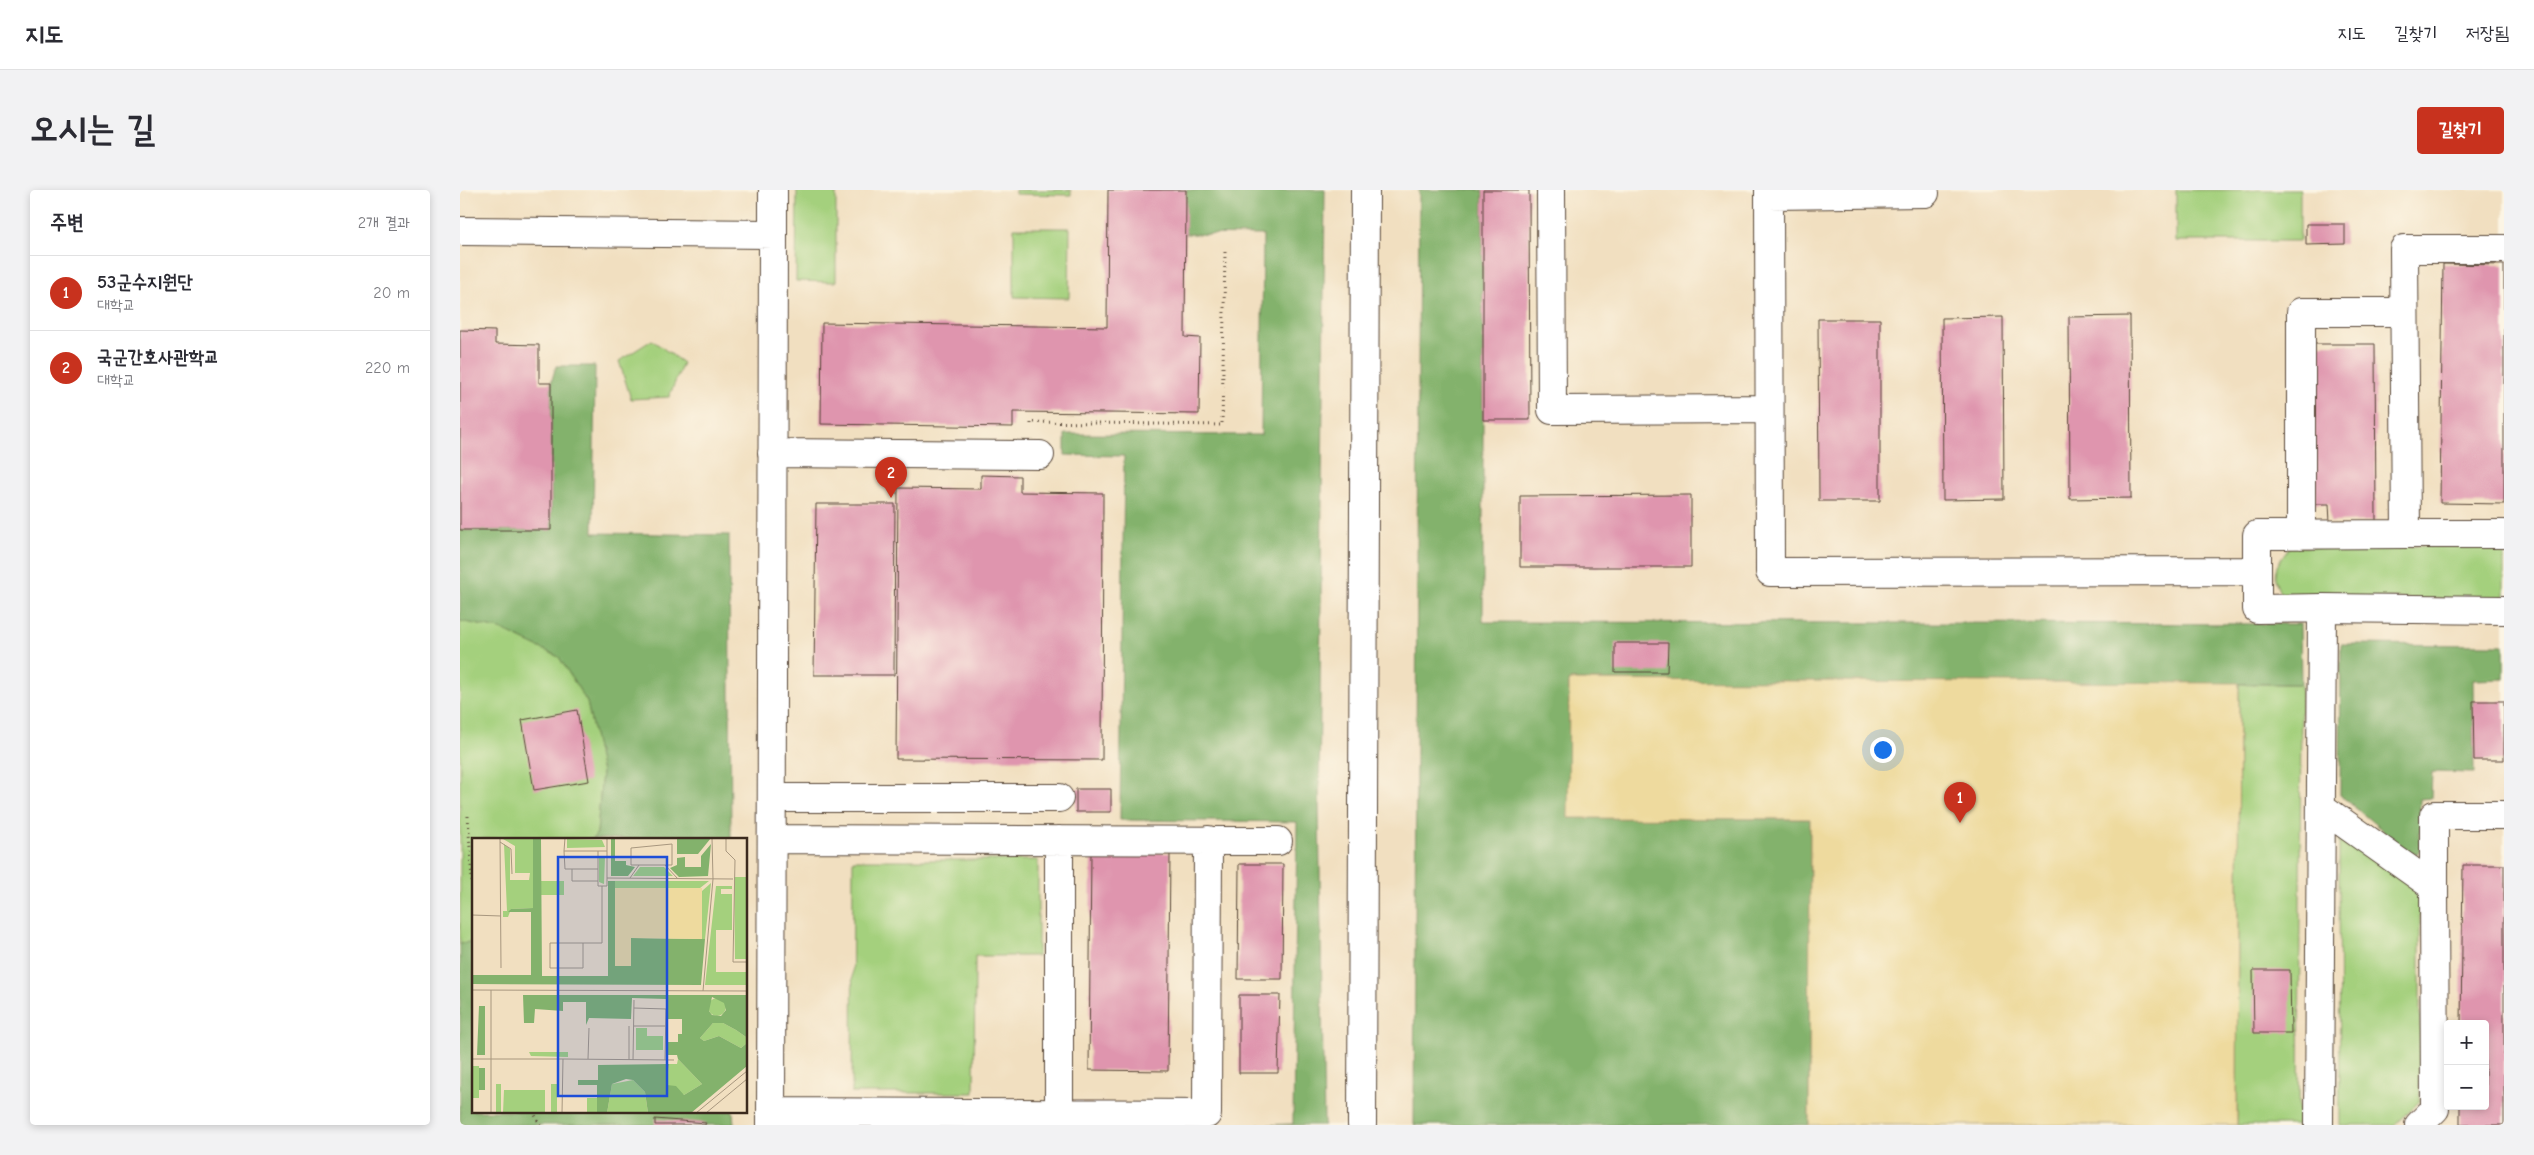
<!DOCTYPE html>
<html lang="ko">
<head>
<meta charset="utf-8">
<style>
  :root { --surface:#fff; --page:#f2f2f3; --text:#2b2b33; --muted:#7c7c81; --line:#e1e1e2; --accent:#c8321e }
  body { margin:0; font-family:"Comic Neue","Poor Story",sans-serif; background:var(--page); color:var(--text) }
  .controls { position:absolute; right:15px; bottom:15px; display:grid; overflow:hidden; border-radius:5px; box-shadow:0 2px 8px #0003 }
  .controls button { width:45px; height:45px; display:grid; place-items:center; padding:0; border:0; border-bottom:1px solid var(--line); background:var(--surface); color:var(--text); font:25px sans-serif }
  .you { position:absolute; left:1422px; top:559px; width:18px; height:18px; margin:-12px; border:4px solid #fff; border-radius:50%; background:#1a73e8; box-shadow:0 0 0 8px #1a73e833 }
  .badge { display:grid; place-items:center; width:32px; height:32px; border-radius:50%; background:var(--accent); color:#fff; font-size:16px; font-weight:700 }
  .pin { position:absolute; translate:-50% -41px; filter:drop-shadow(0 1px 2px #0008) }
  .pin::after { content:''; position:absolute; top:26px; width:18px; height:15px; background:inherit; clip-path:polygon(0 0,100% 0,50% 100%) }
  .list { margin:0; padding:0; list-style:none }
  h2 { display:flex; justify-content:space-between; align-items:center; height:65px; margin:0; padding:0 20px; font-size:21px }
  h2 small { font-size:16px; font-weight:400; color:var(--muted) }
  .list li { display:grid; grid-template-columns:32px 1fr auto; gap:15px; align-items:center; box-sizing:border-box; height:75px; padding:0 20px; border-top:1px solid var(--line) }
  .list b { display:block; font-size:19px; white-space:nowrap }
  .list p { margin:0; font-size:16px; white-space:nowrap; color:var(--muted) }
  .list em { font-size:16px; font-style:normal; color:var(--muted) }
  .map { position:relative; flex:none; width:2044px; height:935px; overflow:hidden; border-radius:5px }
  header { display:flex; align-items:center; gap:30px; box-sizing:border-box; height:70px; padding:0 25px; background:var(--surface); border-bottom:1px solid var(--line) }
  header strong { font-size:24px }
  nav { display:flex; gap:28px; margin-inline-start:auto; font-size:18px }
  .intro { display:flex; align-items:center; justify-content:space-between; box-sizing:border-box; height:120px; padding:0 30px }
  h1 { margin:0; font-size:35px }
  .button { padding:12px 22px; border-radius:5px; background:var(--accent); color:#fff; font-size:18px; font-weight:700 }
  main { display:flex; gap:30px; padding:0 30px }
  aside { flex:1; background:var(--surface); border-radius:5px; box-shadow:0 2px 8px #0003 }
  .map>svg:first-child { display:block }
  .green { fill:#a4d07d; stroke:#707d4e }
  .forest { fill:#83b26c; stroke:#5f6e45 }
  .sand { fill:#eeda9e; stroke:#94825e }
  .building { fill:#df95ae }
  .lines { fill:none; stroke-linecap:round; stroke-linejoin:round }
  .minor-casing { stroke:#564536; stroke-width:30 }
  .path { stroke:#564536; stroke-width:3; stroke-dasharray:1 4; stroke-linecap:butt }
  .minor { stroke:#fff; stroke-width:28 }
  .inset-road { fill:none; stroke:#a8977f; stroke-width:1 }
  .view { fill:#1d4ed8; fill-opacity:0.15; stroke:#1d4ed8; stroke-width:2.5 }
  .inset-edge { fill:none; stroke:#3b2a1e; stroke-width:2.5 }
</style>
</head>
<body>
<header>
<strong>지도</strong>
<nav><a>지도</a><a>길찾기</a><a>저장됨</a></nav>
</header>
<div class="intro"><h1>오시는 길</h1><a class="button">길찾기</a></div>
<main>
<aside>
<h2>주변<small>2개 결과</small></h2>
<ul class="list">
<li><span class="badge">1</span><div><b>53군수지원단</b><p>대학교</p></div><em>20 m</em></li>
<li><span class="badge">2</span><div><b>국군간호사관학교</b><p>대학교</p></div><em>220 m</em></li>
</ul>
</aside>
<div class="map">
<svg width="2044" height="935" viewBox="0 0 2044 935">
  <rect width="100%" height="100%" fill="#fcf5e5"/>
  <filter id="ink" filterUnits="userSpaceOnUse"><feTurbulence type="fractalNoise" baseFrequency=".02" numOctaves="2"/><feDisplacementMap in="SourceGraphic" scale="10" xChannelSelector="R" yChannelSelector="G"/><feConvolveMatrix kernelMatrix="1 2 1 2 8 2 1 2 1" color-interpolation-filters="sRGB"/></filter>
  <filter id="wash" filterUnits="userSpaceOnUse"><feTurbulence type="fractalNoise" baseFrequency=".0096" numOctaves="4" result="noise"/><feDisplacementMap in="SourceGraphic" scale="20" xChannelSelector="R" yChannelSelector="G"/><feGaussianBlur stdDeviation="1.12" result="paint"/><feColorMatrix in="noise" values="0 0 0 0 0 0 0 0 0 0 0 0 0 0 0 0 0 1.4 0 .05"/><feComposite in="paint" operator="in"/></filter>
  <g filter="url(#wash)">
    <rect width="100%" height="100%" fill="#f1dfc0"/>
    <path class="green" d="M337,0H376V92L336,91Z
      M555,0H611V5L555,4Z
      M1716,0H1840V51H1716Z
      M554,38H610L609,108L554,107Z
      M192,150L223,173L209,207L171,209L159,171Z
      M2044,356V409L1823,408C1809,384 1815,378 1829,357Z
      M0,431L40,439L99,467L127,512L142,582L137,643L133,649H14V751L0,754Z
      M1779,494H1841L1839,935H1777Z
      M1879,643L1960,701V911L1934,935H1880Z
      M393,670H578V766H515L514,903H392Z"/>
    <path class="forest" d="M726,0H865L859,617L864,935H798L833,934L837,632L660,630L664,266L605,265V244L801,245L803,45L725,44Z
      M959,0H1023V432L1840,434L1841,494L1109,490V628L1350,629L1349,935H954Z
      M96,176H135L133,343L269,345L271,649H133L137,643L142,582L127,512L99,467L40,439L0,431V340H91V193Z
      M1881,454L2044,455V489L2013,490L2014,583L1972,582L1971,608L1960,609V659L1957,664L1950,663L1880,605Z
      M14,751V921H273L274,935H0V754Z"/>
    <path class="sand" d="M1109,490L1779,493L1777,935H1349L1350,629L1108,628Z"/>
    <g id="blocks">
      <path class="building" d="M648,0H726L725,147L740,148L739,224L553,222V237L361,234L362,133L647,137Z
        M1023,0H1069L1070,230H1023Z
        M1846,34H1885V54L1846,55Z
        M1983,74L2044,75V314L1980,313Z
        M1670,126L1671,308L1610,309L1609,127Z
        M1543,127L1544,309L1483,310L1482,128Z
        M1358,129H1420V311H1359Z
        M0,140L35,141V154L79,155V193H91V340H0Z
        M1854,154H1915L1916,331L1870,332L1869,314H1855Z
        M521,285L560,286V302L643,303L642,570L436,569L438,298L521,299Z
        M1231,305V377H1060V306Z
        M356,314H435L434,485H354Z
        M1155,453H1208L1207,482H1155Z
        M2013,511H2044V570H2014Z
        M117,520L129,591L74,600L62,530Z
        M616,599H651V622H616Z
        M631,662L710,663L708,881L629,880Z
        M779,674H823L822,789H778Z
        M2003,675H2044V935H2000V916H2025V834H2001Z
        M1793,780H1830L1831,843H1794Z
        M779,805H820L818,883H779Z
        M195,929L246,933L245,935H195Z"/>
    </g>
  </g>
  <g filter="url(#ink)">
    <use href="#blocks" fill-opacity="0" stroke="#564536" stroke-width="1"/>
    <g class="lines">
      <g class="minor-casing">
        <path id="minor" d="M1091,0L1092,220L1309,219
          M1309,0L1310,382L1797,381
          M1309,5L1465,3
          M0,41L313,44V0
          M312,263L580,265
          M1946,344H2044
          M1841,345V122H1944
          M1862,418L1797,419V345L1946,344L1944,59H2044
          M312,608H599
          M1861,617L1974,697L1975,919L1959,935
          M312,649L818,651
          M599,650V923
          M1974,697V625H2044
          M311,922L747,924L748,650
          M311,935L313,44
          M902,935L905,0
          M1859,935L1862,418L2044,420"/>
      </g>
      <path class="path" d="M571,234V232L762,235L765,62
        M8,626L14,722
        M73,921L80,935"/>
      <use href="#minor" class="minor"/>
    </g>
  </g>
  <g transform="translate(12 648)">
    <rect width="275" height="275" fill="#f1dfc0"/>
    <path d="M31,1H61V70L39,71L36,79H31V73H35L32,6L38,11V42H57L58,35H43V8ZM95,1L130,2L133,9L95,10ZM127,18H133L132,46L127,44ZM168,29H192L201,38H161ZM262,39H275V121H263ZM69,43H92V57H69ZM143,43H237L228,50H143ZM239,45L233,101H230V53ZM244,48H260V51H249V56H260V92H244V134H275V147H233ZM236 169a9 9 0 1 1 18 0a9 9 0 1 1-18 0ZM241,185H251L264,192L274,199L275,205L269,210L247,198L232,203L228,200ZM164,190H175V198H191V212H164ZM57,214H96V219L59,218ZM206,221L230,246L212,257L195,247L197,226H205ZM0,228H7V260H0ZM161,242L173,254L176,275H135L140,246ZM24,246H29V275H24ZM79,246H85V275H79ZM32,252H73V275H31ZM115,260H125V275H115Z" fill="#a4d07d"/>
    <path d="M139,0H143V23H154V27L163,29L156,38H139ZM205,0H239L226,16H205ZM61,1H69L70,138H136V43H143V128L159,100L233,101L229,147L0,146V137H59V74H36L39,71L61,70ZM239,6L236,38L207,39L198,30L205,27V20L213,19V29H229V18ZM51,157H275V228L219,275H176L173,254L161,242L154,241L140,246L135,275H125V247H106V242H126V227L197,226L195,247L204,248L212,257L230,246L206,221L205,217H196V204H206V196H210V181H195V161L160,160L159,181L117,180L114,187V164H91V173L63,171L62,185H52ZM240,159L252,165L254,172L249,178L240,177L237,173ZM241,185H251L264,192L274,199L275,205L269,210L247,198L232,203L228,200ZM7,168H13V217H5ZM7,230H13V252H7Z" fill="#83b26c" fill-rule="evenodd"/>
    <path d="M143,50H230V101L159,100V128H143Z" fill="#eeda9e"/>
    <path class="inset-road" d="M28,0L29,130M93,0L92,13H135M135,0V40L261,41M254,0V13L263,22L261,124H275M28,4L39,11L40,36M92,13L93,31H126V48H135V40M167,27H159V10L200,6V27H193M100,31V43H126M126,31V13M158,40L167,27H193L206,41M0,77L29,78M86,87V105M111,105V130H78V105H130V48M0,152L275,153M231,153L241,41L240,0M162,170L194,171L193,222M157,188V222M162,188H193M0,221H91L90,275M91,221L202,222M116,221L117,190M161,222L162,162M19,275V152M224,275L275,233M234,275L275,241"/>
    <path class="view" d="M86,19H195V258H86Z"/>
    <rect width="275" height="275" class="inset-edge"/>
  </g>
</svg>
<div class="controls">
<button>+</button>
<button>−</button>
</div>
<div class="you"></div>
<div class="pin badge" style="left:1500px;top:633px">1</div>
<div class="pin badge" style="left:431px;top:308px">2</div>
</div>
</main>
</body>
</html>
